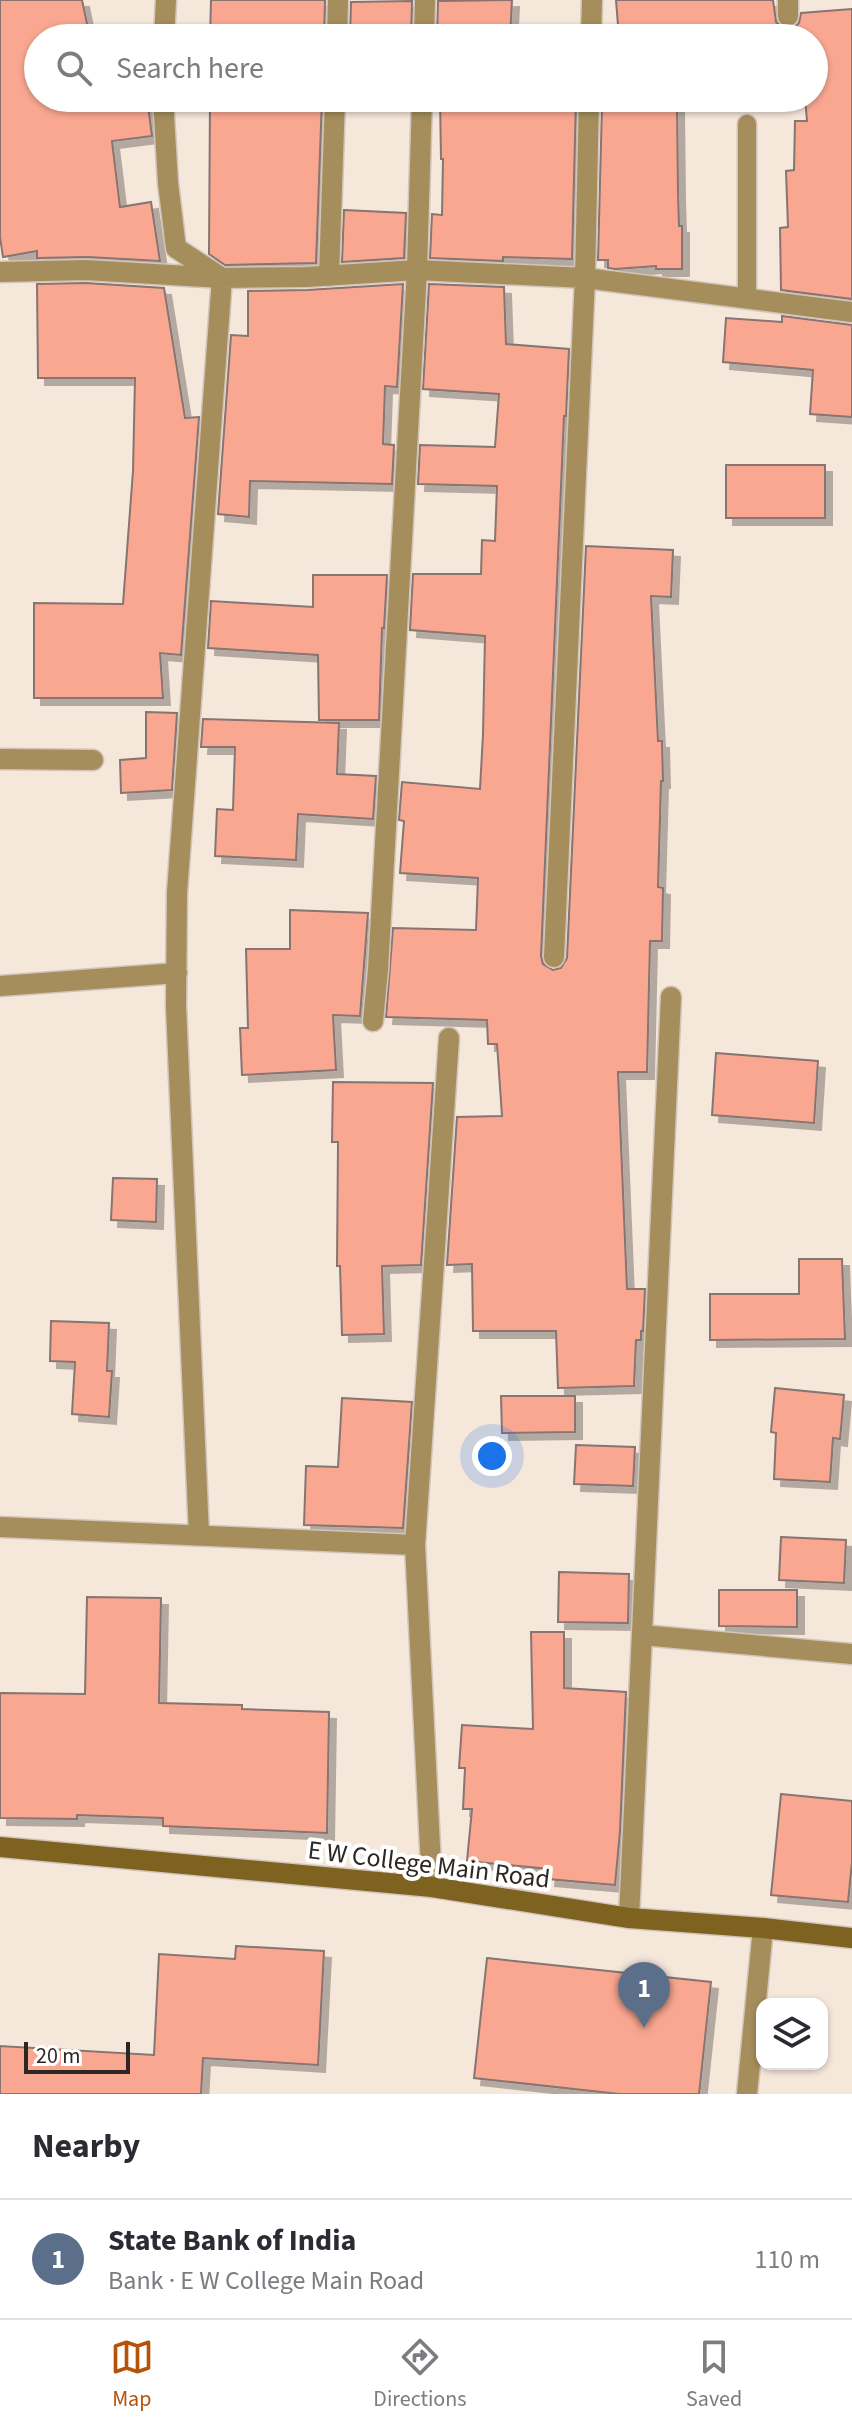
<!DOCTYPE html>
<html lang="en">
<head>
<meta charset="utf-8">
<style>
  :root { --surface:#fff; --page:#f7f7f7; --text:#2b2b33; --muted:#7c7c81; --line:#e1e1e2; --accent:#b45309 }
  body { margin:0; font-family:"Source Sans 3",sans-serif; background:var(--page); color:var(--text) }
  .controls { position:absolute; right:24px; bottom:24px; display:grid; overflow:hidden; border-radius:16px; box-shadow:0 2px 6px #0004 }
  .controls button { width:72px; height:72px; display:grid; place-items:center; padding:0; border:0; border-bottom:2px solid var(--line); background:var(--surface); color:var(--text); font:40px sans-serif }
  .scale { position:absolute; left:24px; bottom:20px; width:106px; box-sizing:border-box; padding-left:8px; border:4px solid #2d2723; border-top:0; font-size:22px; line-height:28px; white-space:nowrap; color:#2d2723; -webkit-text-stroke:6px #fff; paint-order:stroke }
  .you { position:absolute; left:492px; top:1456px; width:28px; height:28px; margin:-20px; border:6px solid #fff; border-radius:50%; background:#1a73e8; box-shadow:0 0 0 12px #1a73e833 }
  .badge { display:grid; place-items:center; width:52px; height:52px; border-radius:50%; background:var(--accent); color:#fff; font-size:26px; font-weight:700 }
  .pin { position:absolute; translate:-50% -66px; filter:drop-shadow(0 2px 4px #0008) }
  .pin::after { content:''; position:absolute; top:42px; width:28px; height:24px; background:inherit; clip-path:polygon(0 0,100% 0,50% 100%) }
  .list { margin:0; padding:0; list-style:none }
  h2 { display:flex; justify-content:space-between; align-items:center; height:104px; margin:0; padding:0 32px; font-size:34px }
  h2 small { font-size:26px; font-weight:400; color:var(--muted) }
  .list li { display:grid; grid-template-columns:52px 1fr auto; gap:24px; align-items:center; box-sizing:border-box; height:120px; padding:0 32px; border-top:2px solid var(--line) }
  .list b { display:block; font-size:30px; white-space:nowrap }
  .list p { margin:0; font-size:26px; white-space:nowrap; color:var(--muted) }
  .list em { font-size:26px; font-style:normal; color:var(--muted) }
  .icon { flex:none; width:44px; height:44px; fill:none; stroke:currentColor; stroke-width:2; stroke-linecap:round; stroke-linejoin:round }
  .map { position:relative; flex:none; width:852px; height:2094px; overflow:hidden }
  .search { position:absolute; background:var(--surface); box-shadow:0 2px 6px #0004; left:24px; right:24px; top:24px; height:88px; display:flex; align-items:center; gap:20px; box-sizing:border-box; padding:0 28px; border-radius:44px; color:var(--muted); font-size:30px }
  .sheet { height:224px; background:var(--surface) }
  nav { display:flex; justify-content:space-around; align-items:center; box-sizing:border-box; height:112px; border-top:2px solid var(--line); background:var(--surface); font-size:22px; color:var(--muted) }
  nav a { display:grid; justify-items:center; gap:4px }
  nav .on { color:var(--accent) }
  .map>svg:first-child { display:block }
  .building { fill:#faa791; stroke:#86746f; stroke-width:2; filter:url(#shadow) }
  .lines { fill:none; stroke-linecap:round; stroke-linejoin:round }
  .lane-casing { stroke:#d2c4ba; stroke-width:21 }
  .street-casing { stroke:#d2c4ba; stroke-width:23 }
  .secondary-casing { stroke:#d2c4ba; stroke-width:23 }
  .lane { stroke:#a58e5b; stroke-width:18 }
  .street { stroke:#a58e5b; stroke-width:20 }
  .secondary { stroke:#7d6220; stroke-width:20 }
  .labels { text-anchor:middle; stroke-width:8; stroke-linejoin:round; paint-order:stroke }
  .street-label { font-size:26px; fill:#2d2723; stroke:#fff }
</style>
</head>
<body>
<div class="map">
<svg width="852" height="2094" viewBox="0 0 852 2094">
  <defs>
    <filter id="shadow"><feDropShadow dx="7" dy="7" stdDeviation="0" flood-color="#0004"/></filter>
  </defs>
  <rect width="100%" height="100%" fill="#f6e7db"/>
  <path class="building" d="M0,0H82L90,38H38V98H147L152,136L112,141L120,207L151,202L160,261L87,257L37,258V251L3,257L0,237Z
    M211,0H325L324,38H210Z
    M512,0L510,38H437L438,1Z
    M616,0H773L776,22L781,27L787,29L794,28L799,23L801,13L852,9V299L781,290L780,228L788,227L786,171L794,170L795,121H807L805,98H814V38H619Z
    M412,1L411,38H350L351,2Z
    M210,98H322L316,263L225,265L209,254Z
    M440,98H576L572,259L503,257V261L430,258L432,214L442,215L443,159H441Z
    M602,105H677L678,193L679,226H682V269H656V266L615,269L608,268V260H598Z
    M344,210L406,213L404,258L342,262Z
    M86,283L164,288L185,418L199,417L181,655L160,653L163,698H34V603L123,604L133,471L135,378H38L37,284Z
    M403,284L397,387L385,386L383,444L394,445L392,484L250,481L249,517L218,514L231,335L248,336V291L307,290Z
    M429,284L504,287L506,344L569,349L566,416H564L541,956L543,964L553,970L561,968L567,958L586,546L673,550L671,597L651,596L658,741H662L663,781H661L658,887L663,888L662,941H650L647,1072H618L627,1289H645L643,1331H641V1340H636L634,1386L558,1388L556,1331H473L472,1264L447,1265L457,1117L502,1116L497,1044H488L487,1020L386,1017L393,928L476,930L478,878L400,873L404,821L399,820L402,782L480,789L483,734L485,636L410,630L413,574H481L482,540L495,541L497,486L418,484L420,445L495,447L499,394L423,389Z
    M782,316L852,325V417L810,414L813,370L723,362L726,318L782,322Z
    M726,465H825V518H726Z
    M313,575H387L384,628H382L379,720H319L318,655L208,648L211,601L313,607Z
    M146,712L177,713L172,790L121,793L120,760L146,758Z
    M203,719L339,723L337,774L376,776L373,819L298,814L296,860L215,856L217,809L233,810L235,747H201Z
    M290,910L368,913L360,1016L333,1015L336,1070L242,1075L240,1028H248L246,949H290Z
    M716,1053L818,1061L814,1123L712,1115Z
    M333,1082L433,1083L421,1265L382,1266L384,1334L342,1335L340,1266H337L338,1142H332Z
    M113,1178L157,1179L156,1222L111,1220Z
    M799,1259H842L845,1339L710,1340V1294H799Z
    M51,1321L109,1323L107,1371H112L109,1417L72,1414L75,1362L50,1361Z
    M775,1388L844,1395L840,1439L833,1438L830,1482L774,1479L776,1433L771,1432Z
    M501,1396H575V1432L502,1433Z
    M342,1398L412,1402L403,1528L304,1525L306,1466L338,1467Z
    M576,1445L635,1447L633,1486L574,1484Z
    M781,1537L846,1540L844,1583L779,1580Z
    M559,1572L629,1574L628,1623L558,1622Z
    M719,1590H797V1627L719,1626Z
    M87,1597L161,1598L159,1703L242,1705V1709L329,1712L327,1833L163,1826V1818L77,1815V1819L0,1818V1693L85,1694Z
    M531,1632H564V1688L626,1692L620,1831L615,1885L548,1879L549,1869L467,1861L472,1809H463L465,1768H459L462,1725L533,1729Z
    M781,1794L852,1801V1862L848,1902L771,1895Z
    M236,1946L324,1951L318,2065L203,2058L201,2094H0V2046L154,2055L159,1954L235,1959Z
    M487,1958L711,1982L699,2094H619L474,2078Z"/>
  <g class="lines">
    <g class="lane-casing">
      <path id="lane" d="M747,124V299"/>
    </g>
    <g class="street-casing">
      <path id="street" d="M788,16V0
        M164,38L166,0
        M337,38L338,0
        M424,38L425,0
        M591,38L592,0
        M163,98L168,183L176,248L222,278L306,277L417,270L585,278L852,312
        M0,272L86,270L222,278L177,893L176,1006L199,1535
        M329,276L335,98
        M0,759L93,760
        M554,957L585,278L589,98
        M0,986L177,973
        M373,1021L378,970L417,270L422,98
        M0,1527L415,1545
        M642,1635L852,1654
        M432,1887L415,1545L449,1038
        M629,1918L671,997
        M747,2094L763,1928"/>
    </g>
    <g class="secondary-casing">
      <path id="secondary" d="M0,1847L432,1887L629,1918L763,1928L852,1938"/>
    </g>
    <use href="#lane" class="lane"/>
    <use href="#street" class="street"/>
    <use href="#secondary" class="secondary"/>
  </g>
  <g class="labels">
    <g class="street-label">
      <text transform="translate(429 1864) rotate(7)" y="9">E W College Main Road</text>
    </g>
  </g>
</svg>
<div class="controls">
<button><svg class="icon" aria-label="layers" viewBox="0 0 24 24"><path d="M12 4l9 5-9 5-9-5zM3 14l9 5 9-5"/></svg></button>
</div>
<div class="scale">20 m</div>
<div class="you"></div>
<div class="pin badge" style="left:644px;top:2028px;background:#5c6f8a">1</div>
<div class="search"><svg class="icon" aria-label="search" viewBox="0 0 24 24"><circle cx="10" cy="10" r="6"/><path d="M15 15l6 6"/></svg>Search here</div>
</div>
<section class="sheet">
<h2>Nearby<small></small></h2>
<ul class="list">
<li><span class="badge" style="background:#5c6f8a">1</span><div><b>State Bank of India</b><p>Bank · E W College Main Road</p></div><em>110 m</em></li>
</ul>
</section>
<nav>
<a class="on"><svg class="icon" aria-label="map" viewBox="0 0 24 24"><path d="M3 6l6-2 6 2 6-2v14l-6 2-6-2-6 2zM9 4v14M15 6v14"/></svg>Map</a>
<a><svg class="icon" aria-label="directions" viewBox="0 0 24 24"><path d="M12 3l9 9-9 9-9-9zM9 14v-3h6M13 9l2 2-2 2"/></svg>Directions</a>
<a><svg class="icon" aria-label="saved" viewBox="0 0 24 24"><path d="M7 4h10v16l-5-4-5 4z"/></svg>Saved</a>
</nav>
</body>
</html>
